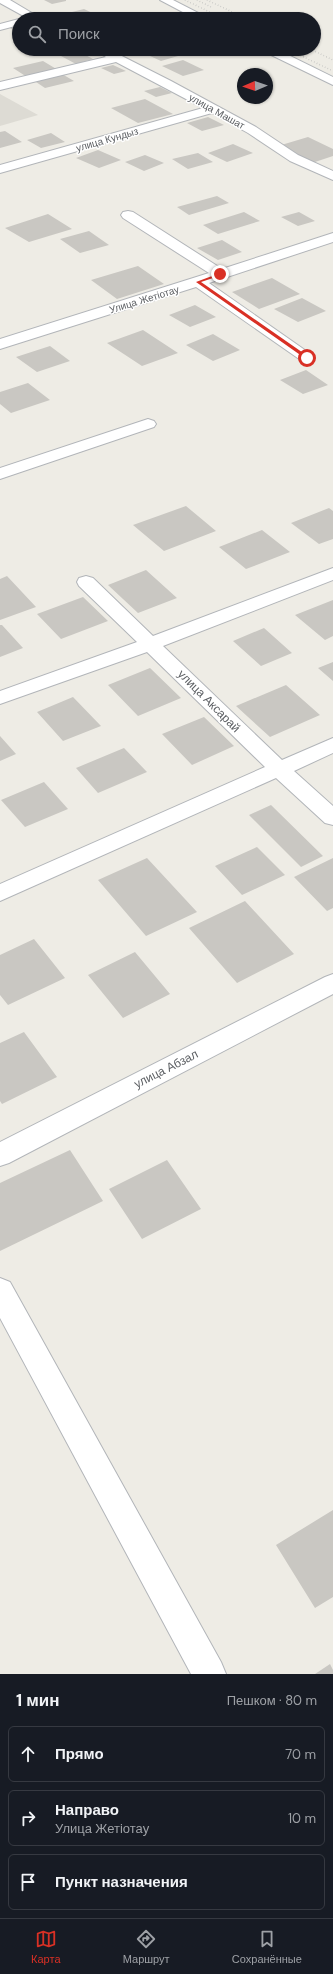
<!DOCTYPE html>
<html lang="ru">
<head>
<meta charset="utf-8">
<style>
  :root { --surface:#171b24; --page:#20242c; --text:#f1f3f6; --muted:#9ea1a6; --line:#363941; --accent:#d93025 }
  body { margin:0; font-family:"DM Sans",sans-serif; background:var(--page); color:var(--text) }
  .compass { position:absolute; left:237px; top:68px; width:36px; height:36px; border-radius:50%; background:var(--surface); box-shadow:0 1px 3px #0004; rotate:268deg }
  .stop { position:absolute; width:12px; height:12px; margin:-9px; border:3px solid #d93025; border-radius:50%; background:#fff }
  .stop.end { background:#d93025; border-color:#fff; box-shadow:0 1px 4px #0008 }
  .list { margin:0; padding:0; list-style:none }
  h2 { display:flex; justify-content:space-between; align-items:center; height:52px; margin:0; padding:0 16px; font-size:17px }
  h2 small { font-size:13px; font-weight:400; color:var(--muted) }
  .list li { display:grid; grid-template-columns:26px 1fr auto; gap:12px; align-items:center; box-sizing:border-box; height:56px; margin:0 8px 8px; padding:0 8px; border:1px solid var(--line); border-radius:6px }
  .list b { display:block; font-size:15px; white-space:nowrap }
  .list p { margin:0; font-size:13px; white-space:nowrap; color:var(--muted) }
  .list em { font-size:13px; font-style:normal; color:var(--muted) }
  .icon { flex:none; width:22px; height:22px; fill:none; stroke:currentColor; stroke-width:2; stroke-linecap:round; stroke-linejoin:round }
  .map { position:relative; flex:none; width:333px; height:1674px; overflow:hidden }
  .search { position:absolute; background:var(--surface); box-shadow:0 1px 3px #0004; left:12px; right:12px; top:12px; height:44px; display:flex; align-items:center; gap:10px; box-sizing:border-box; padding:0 14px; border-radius:22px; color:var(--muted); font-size:15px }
  .sheet { height:244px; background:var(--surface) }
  nav { display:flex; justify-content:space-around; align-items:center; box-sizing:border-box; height:56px; border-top:1px solid var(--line); background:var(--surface); font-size:11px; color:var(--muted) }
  nav a { display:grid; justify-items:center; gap:2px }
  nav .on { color:var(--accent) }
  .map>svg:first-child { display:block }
  .education { fill:#dddbd4 }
  .building { fill:#c9c7c2 }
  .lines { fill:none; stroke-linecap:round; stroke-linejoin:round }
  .minor-casing { stroke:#b2b5b9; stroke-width:2 }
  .minor { fill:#fff; fill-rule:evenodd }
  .rail { stroke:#b3b4b4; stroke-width:1.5; stroke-dasharray:0.5 2.5; stroke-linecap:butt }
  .route { fill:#d93025 }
  .labels { text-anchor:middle; stroke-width:3; stroke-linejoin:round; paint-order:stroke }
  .far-street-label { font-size:10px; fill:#5d6064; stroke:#fff }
  .street-label { font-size:12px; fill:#5d6064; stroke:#fff }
</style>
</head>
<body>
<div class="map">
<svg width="333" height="1674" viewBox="0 0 333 1674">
  <rect width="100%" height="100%" fill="#eeece5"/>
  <path class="education" d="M0,94L38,115L0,126Z"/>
  <path class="building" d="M44,0H66V1L52,4Z
    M84,9L103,18L81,19L68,13Z
    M19,25V33L8,27Z
    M78,51L93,59L76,64L61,56Z
    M167,51L178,56L161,61L150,56Z
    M183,60L204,70L183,76L162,66Z
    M43,61L58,70L27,77L13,68Z
    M113,65L126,71L114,74L101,68Z
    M62,74L74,81L45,88L33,80Z
    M160,87L172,93L156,97L144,91Z
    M145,99L173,114L138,123L111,108Z
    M208,117L224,125L202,131L187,123Z
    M5,131L22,142L0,148V132Z
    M51,133L65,142L41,148L27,140Z
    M308,137L333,149V156L312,163L278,146Z
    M233,144L253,153L227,162L208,153Z
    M98,150L121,160L99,168L76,158Z
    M198,153L213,162L188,169L172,159Z
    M145,155L164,163L144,171L125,162Z
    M217,196L229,203L189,215L177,207Z
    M244,212L260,221L218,234L203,225Z
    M299,212L315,221L298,226L281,217Z
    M48,214L72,229L29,242L5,228Z
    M89,231L109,245L80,253L60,239Z
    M222,240L242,252L218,260L197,248Z
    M138,266L164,284L117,299L91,280Z
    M272,278L300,294L259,309L232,292Z
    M302,298L326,311L298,322L274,309Z
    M195,305L216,317L190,327L169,315Z
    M143,330L178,353L142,366L107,343Z
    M213,334L240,350L213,361L186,345Z
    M50,346L70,361L37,372L16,357Z
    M306,370L328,385L303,394L280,380Z
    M28,383L50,400L11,413L0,404V392Z
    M186,506L216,531L164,551L133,525Z
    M329,508L333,511V539L319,544L291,523Z
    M262,530L290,552L246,569L219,547Z
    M146,570L177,598L138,613L108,585Z
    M7,576L36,607L0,620V579Z
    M83,597L108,621L61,639L37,614Z
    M333,600V636L325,640L295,615Z
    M0,625H2L23,648L0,657Z
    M264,628L292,653L261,666L233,641Z
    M333,662V681L318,668Z
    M150,668L181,698L138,716L108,685Z
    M286,685L320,715L270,737L236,706Z
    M73,697L101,726L63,741L37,712Z
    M204,717L234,746L192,765L162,734Z
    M0,736L16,754L0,761Z
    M124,748L147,772L98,793L76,768Z
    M44,782L68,809L25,827L1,800Z
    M271,805L323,856L301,867L249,815Z
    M257,847L285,875L242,895L215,866Z
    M147,858L197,912L146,936L98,880Z
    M333,858V908L327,911L294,877Z
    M245,901L294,954L237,983L189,928Z
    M34,939L65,978L8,1005L0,995V955Z
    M135,952L170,994L123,1018L88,975Z
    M24,1032L57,1077L2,1104L0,1101V1043Z
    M70,1150L103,1201L0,1251V1183Z
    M167,1160L201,1209L142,1239L109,1189Z
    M333,1510V1597L315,1608L276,1545Z
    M330,1664L333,1670V1674H315Z"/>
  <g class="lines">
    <g class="minor-casing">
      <path id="minor" d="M0,0H10L42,19H29L0,3Z
        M160,0H173L210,19H196Z
        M19,19V25L0,30V24Z
        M93,49H108L171,81L256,127L298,155L333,171V180L290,161L248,133L212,113L0,173V165L203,108L116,62L0,90V82L106,57Z
        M261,49H276L333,77V85L263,51Z
        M128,211L133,212L222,269L333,233V242L209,283L312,355L315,358L312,361H302L196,287L0,349V339L209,273L123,218L121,215L123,212Z
        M148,419L154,421L156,424L154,427L0,479V468Z
        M333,568V580L163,646L282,760L333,738V753L294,771L333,806V825L325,823L276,778L0,901V884L265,767L147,652L0,704V691L137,642L79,586L77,582L79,578L86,576L93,578L153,636Z
        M333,974V994L9,1163L0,1166V1142L325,977Z
        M0,1278L10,1282L221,1662L226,1674H191L0,1318Z"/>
    </g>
    <use href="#minor" class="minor"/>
    <path class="rail" d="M185,0L224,19
      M197,0L211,7
      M207,0L247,19
      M287,49L333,71
      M310,49L333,60"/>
  </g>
  <path class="route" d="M220,273L222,275L201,282L309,357V359H306L196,282Z"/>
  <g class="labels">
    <g class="far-street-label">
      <text transform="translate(217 111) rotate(29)" y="4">улица Машат</text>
      <text transform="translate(107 139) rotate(-16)" y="4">улица Кундыз</text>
      <text transform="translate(144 299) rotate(-17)" y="4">Улица Жетіотау</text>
    </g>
    <g class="street-label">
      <text transform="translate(209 701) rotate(45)" y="4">улица Аксарай</text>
      <text transform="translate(166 1069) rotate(-27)" y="4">улица Абзал</text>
    </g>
  </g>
</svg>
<svg class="compass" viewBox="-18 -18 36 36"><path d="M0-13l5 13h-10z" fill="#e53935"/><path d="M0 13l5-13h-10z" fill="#9ea1a6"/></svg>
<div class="stop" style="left:307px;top:358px"></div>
<div class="stop end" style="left:220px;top:274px"></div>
<div class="search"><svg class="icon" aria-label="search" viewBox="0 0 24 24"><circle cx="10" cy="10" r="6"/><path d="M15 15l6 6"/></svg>Поиск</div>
</div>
<section class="sheet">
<h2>1 мин<small>Пешком · 80 m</small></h2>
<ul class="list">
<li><svg class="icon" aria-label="ahead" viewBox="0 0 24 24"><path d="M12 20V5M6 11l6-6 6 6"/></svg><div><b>Прямо</b></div><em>70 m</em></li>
<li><svg class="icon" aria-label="right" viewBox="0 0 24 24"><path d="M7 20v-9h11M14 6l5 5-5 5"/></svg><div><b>Направо</b><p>Улица Жетіотау</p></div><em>10 m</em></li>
<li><svg class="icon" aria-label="arrive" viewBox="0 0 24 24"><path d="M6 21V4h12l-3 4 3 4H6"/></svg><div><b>Пункт назначения</b></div></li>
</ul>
</section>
<nav>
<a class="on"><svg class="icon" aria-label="map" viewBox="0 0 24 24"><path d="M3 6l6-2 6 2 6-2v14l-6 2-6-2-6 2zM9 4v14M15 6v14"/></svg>Карта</a>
<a><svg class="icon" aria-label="directions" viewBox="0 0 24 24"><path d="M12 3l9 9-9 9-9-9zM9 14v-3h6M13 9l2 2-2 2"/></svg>Маршрут</a>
<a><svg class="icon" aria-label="saved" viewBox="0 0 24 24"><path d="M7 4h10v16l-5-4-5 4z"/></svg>Сохранённые</a>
</nav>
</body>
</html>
